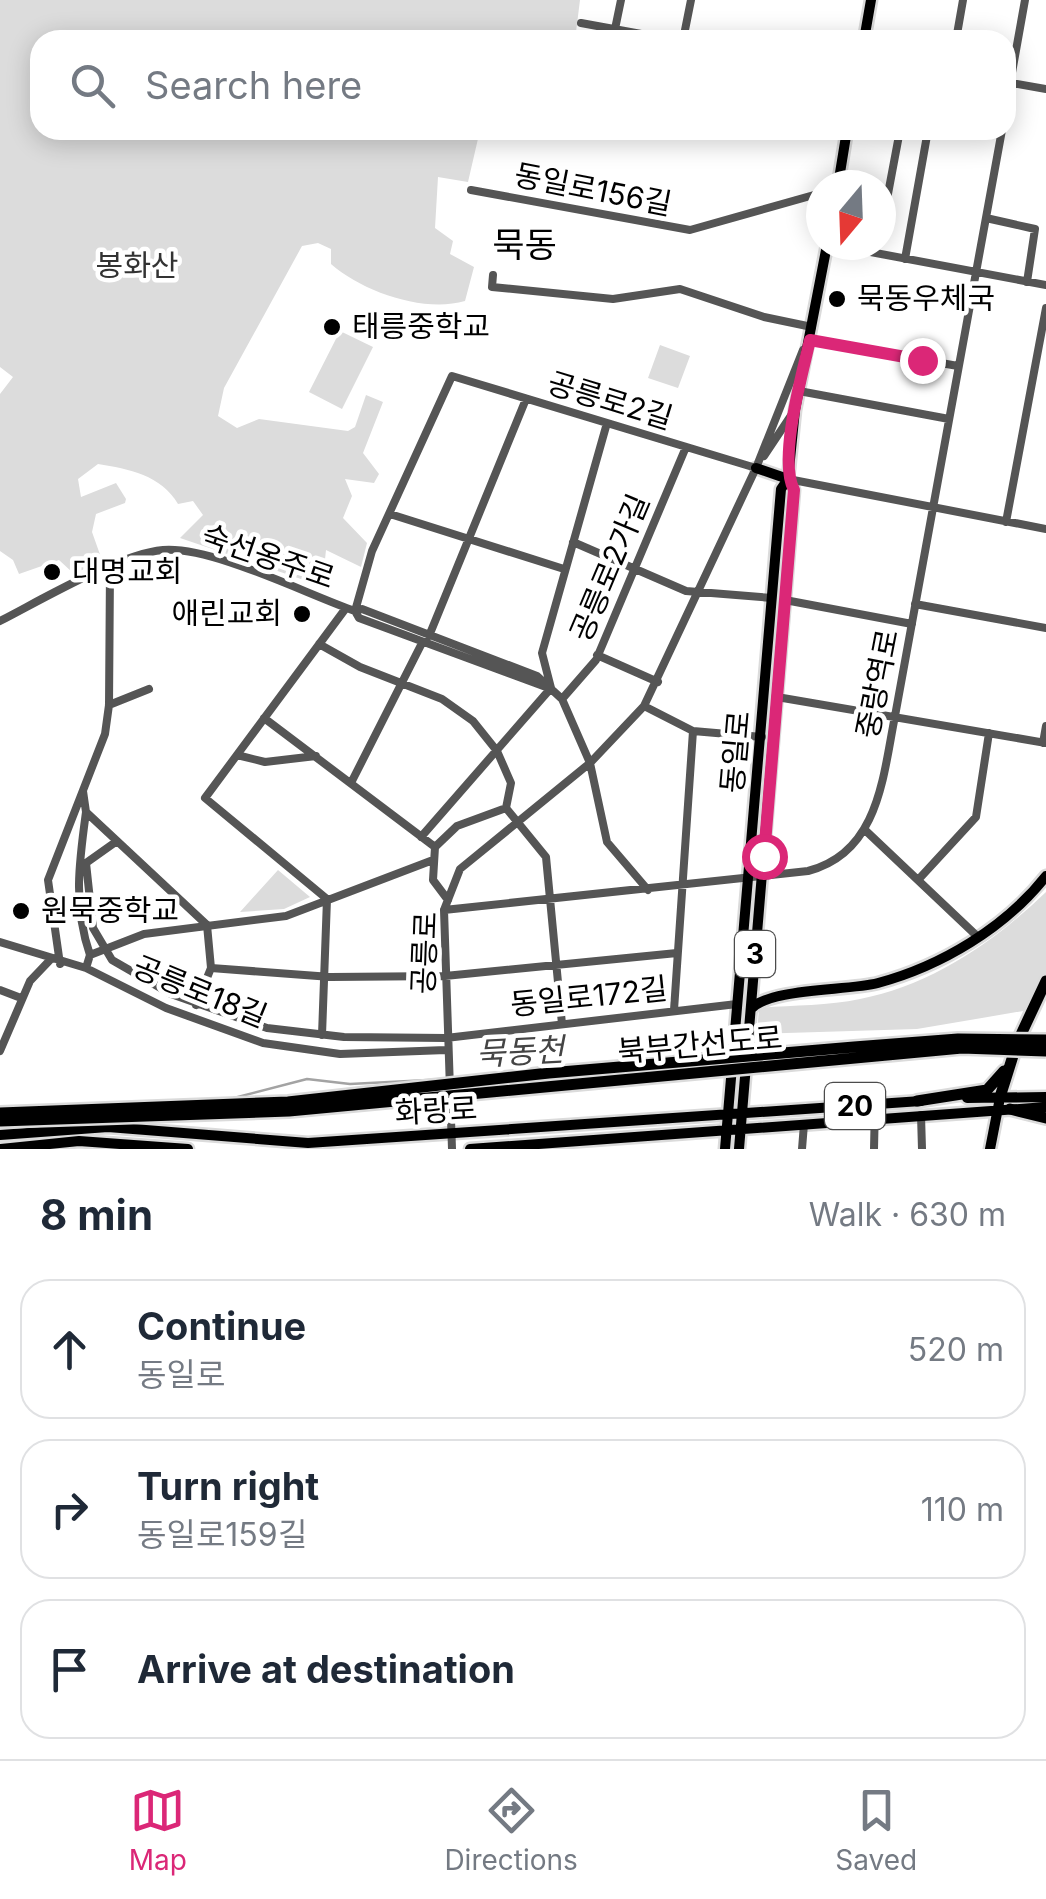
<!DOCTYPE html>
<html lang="en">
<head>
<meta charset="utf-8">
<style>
  :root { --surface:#fff; --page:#f2f2f3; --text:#1f2937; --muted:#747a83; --line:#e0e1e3; --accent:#db2777 }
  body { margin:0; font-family:Inter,"Noto Sans KR",sans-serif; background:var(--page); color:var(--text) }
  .compass { position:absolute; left:806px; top:170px; width:90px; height:90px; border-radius:50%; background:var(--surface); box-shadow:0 5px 25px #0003; rotate:199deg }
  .stop { position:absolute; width:30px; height:30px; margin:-22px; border:8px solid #db2777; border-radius:50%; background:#fff }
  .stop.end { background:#db2777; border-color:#fff; box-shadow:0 2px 10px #0008 }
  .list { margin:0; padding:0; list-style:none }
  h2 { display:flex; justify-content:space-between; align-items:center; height:130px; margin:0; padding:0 40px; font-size:42px }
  h2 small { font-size:32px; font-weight:400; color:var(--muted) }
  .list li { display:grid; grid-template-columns:65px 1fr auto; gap:30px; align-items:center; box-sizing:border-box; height:140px; margin:0 20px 20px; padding:0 20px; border:2px solid var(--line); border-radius:30px }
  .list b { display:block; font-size:38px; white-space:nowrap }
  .list p { margin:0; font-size:32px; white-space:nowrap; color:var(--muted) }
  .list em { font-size:32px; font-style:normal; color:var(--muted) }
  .icon { flex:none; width:55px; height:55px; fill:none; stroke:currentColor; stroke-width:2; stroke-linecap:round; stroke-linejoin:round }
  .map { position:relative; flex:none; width:1046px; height:1149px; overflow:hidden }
  .search { position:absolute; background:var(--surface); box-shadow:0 5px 25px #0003; left:30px; right:30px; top:30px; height:110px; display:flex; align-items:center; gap:25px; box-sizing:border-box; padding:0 35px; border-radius:30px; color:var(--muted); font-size:38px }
  .sheet { height:610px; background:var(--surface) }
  nav { display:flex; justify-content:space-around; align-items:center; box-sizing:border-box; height:140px; border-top:2px solid var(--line); background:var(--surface); font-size:28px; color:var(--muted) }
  nav a { display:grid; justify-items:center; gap:5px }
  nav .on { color:var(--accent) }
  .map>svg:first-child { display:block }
  .green { fill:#dcdcdc }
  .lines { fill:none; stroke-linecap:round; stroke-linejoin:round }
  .stream { stroke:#a3a3a3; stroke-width:2.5 }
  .major-casing { stroke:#dbdbdb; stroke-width:15 }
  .highway-casing { stroke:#dbdbdb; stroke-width:16 }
  .minor { stroke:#555; stroke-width:8 }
  .major { stroke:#000; stroke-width:10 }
  .highway { stroke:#000; stroke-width:11 }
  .highway-bridge-casing { stroke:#dbdbdb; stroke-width:16; stroke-linecap:butt }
  .highway-bridge { stroke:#000; stroke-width:11 }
  .route { stroke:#db2777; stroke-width:12 }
  .poi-dot { fill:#000; stroke:#fff; stroke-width:4 }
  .labels { text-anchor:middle; stroke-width:9; stroke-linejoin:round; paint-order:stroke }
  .shield { fill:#fff; stroke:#4c4c4c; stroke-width:2.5 }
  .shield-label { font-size:28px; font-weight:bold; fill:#000 }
  .street-label { font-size:30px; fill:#000; stroke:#fff }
  .park-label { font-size:30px; fill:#333; stroke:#fff }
  .poi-label { font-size:30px; fill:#000; stroke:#fff; text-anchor:start }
  .water-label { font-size:32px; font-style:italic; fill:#444; stroke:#fff }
  .quarter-label { font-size:35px; fill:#000; stroke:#fff }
</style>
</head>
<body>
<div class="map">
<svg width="1046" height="1149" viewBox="0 0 1046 1149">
  <rect width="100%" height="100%" fill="#fff"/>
  <path class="green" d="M0,0H580L575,40H40V130H480L468,182L438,177L435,228L453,241L450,254L474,267L465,301C424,313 363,292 331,264V249L318,243L302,246L224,388L218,416L237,428L259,419L348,431L355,427L366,395L383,402L363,453L379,474L374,483L345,479L352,496L343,518L367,543L361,567L326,550L324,569L305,574L304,580L180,538L203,515L193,501L178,504C161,475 129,469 98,464L78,479L81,497L116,483L126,499L125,503L96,514L92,532L103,563L73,573L59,560L19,574L13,560L0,551V394L13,377L0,367Z
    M340,331L373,347L342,409L309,392Z
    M660,345L690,356L678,388L648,378Z
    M278,870L310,897L284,909L240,912Z
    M1046,892V980L1029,1010L917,1029L757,1034L759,1008C792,1005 828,1006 860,999C932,985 994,942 1046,892Z"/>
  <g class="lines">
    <path class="stream" d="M230,1099L307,1079L350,1084L448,1079"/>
    <g class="major-casing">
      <path id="major" d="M864,40L871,0
        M838,185L847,130
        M756,468L788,479
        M751,1009C769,988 847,991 878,983C941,966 1005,928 1046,876
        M967,1098L1046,1097
        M0,1135L108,1127L308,1143L921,1101
        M1,1149L79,1141L188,1149
        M470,1149L1046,1107
        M725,1149L781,489L788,479L795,410L827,245
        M739,1149L794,490L788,479
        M990,1149L999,1103"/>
    </g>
    <g class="highway-casing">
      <path id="highway" d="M1000,1097L1017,1043L1046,981
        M917,1101L987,1090L1004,1071
        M1010,1109L1046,1118"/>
    </g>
    <path class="minor" d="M581,23L674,40
      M615,29L621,0
      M683,40L691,0
      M956,40L963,0
      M1006,82L1046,89
      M1006,106L1025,0
      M471,190L690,230L821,193
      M986,218L1035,229L1027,282
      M881,231L900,130
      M833,245L1046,285
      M905,259L928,130
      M493,275L492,287L613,299L680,289L764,317L812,327
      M810,340L958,366
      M799,391L949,419
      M764,456L792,414
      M788,479L1046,529
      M390,514L564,569
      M1006,522L1046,308
      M573,542L686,591L772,598
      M785,600L912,624
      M915,604L1046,628
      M355,611L372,551L452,376L756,468
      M355,611L359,618L546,687
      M0,621C41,600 119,554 163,550C212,546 306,594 355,611L362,609L537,676L562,699L590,763L607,842L648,890
      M429,636L526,399
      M319,644L360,667L442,699L473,721L497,751L511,783L506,808
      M597,655L658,682
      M551,688L542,653L607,423
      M777,697L1046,743
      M562,699L596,660L686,447
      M109,705L149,689
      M644,706L693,731L762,737
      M264,718L435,847L433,880L448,900
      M1043,743L1046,726
      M237,755L265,762L316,756
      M352,781L422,643
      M83,791L86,812L207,925L211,968L196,1005
      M506,808L546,857L562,1024
      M86,812C79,863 73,905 90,955
      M865,830L978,937
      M421,837L551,688
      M117,841L86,863L93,928L112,960L171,994L267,1028L344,1037L446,1038L737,1004
      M435,847L457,826L506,808
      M918,880L976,817L989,733
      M444,910L808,871C879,853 883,776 895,716L1002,130
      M0,942L86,968L166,1008L263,1043L340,1054L446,1050
      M60,964L48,880L105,734L109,705L110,569
      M86,968L90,955L144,934L286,916L433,860
      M211,968L331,977L445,976L677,953
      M0,990L21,998
      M674,1010L693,731
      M322,1035L327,899L205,798L346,608
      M0,1051L30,981L50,960
      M921,1115L922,1149
      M452,1149L444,910L460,869L590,763L644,706L756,468L803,350
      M802,1149L804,1124
      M874,1149L875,1104"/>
    <use href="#major" class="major"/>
    <use href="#highway" class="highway"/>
    <g class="highway-bridge-casing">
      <path id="highway-bridge" d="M0,1113L288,1102L549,1073L854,1047L958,1039L1046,1040
        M0,1121L289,1111L962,1048L1046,1051"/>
    </g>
    <use href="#highway-bridge" class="highway-bridge"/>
  </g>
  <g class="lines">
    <path class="route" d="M764,856L794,490C778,459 802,375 810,340L922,360"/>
  </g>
  <g class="poi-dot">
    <circle cx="837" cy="299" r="10"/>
    <circle cx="332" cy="327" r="10"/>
    <circle cx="52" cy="572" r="10"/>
    <circle cx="302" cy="614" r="10"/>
    <circle cx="21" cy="911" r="10"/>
  </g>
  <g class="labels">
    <g class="shield">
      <rect x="735" y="931" width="40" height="46" rx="8"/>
      <rect x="825" y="1083" width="60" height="46" rx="8"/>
    </g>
    <g class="shield-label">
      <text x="755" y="964">3</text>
      <text x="855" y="1116">20</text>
    </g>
    <g class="street-label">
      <text transform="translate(593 190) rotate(11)" y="10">동일로156길</text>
      <text transform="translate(610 401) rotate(17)" y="10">공릉로2길</text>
      <text transform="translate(268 557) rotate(19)" y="10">숙선옹주로</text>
      <text transform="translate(610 568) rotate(-67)" y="10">공릉로2가길</text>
      <text transform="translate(878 684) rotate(-79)" y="10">중랑역로</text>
      <text transform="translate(736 752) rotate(-85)" y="10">동일로</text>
      <text transform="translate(425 953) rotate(-88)" y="10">공릉로</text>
      <text transform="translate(200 992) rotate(22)" y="10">공릉로18길</text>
      <text transform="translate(589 997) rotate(-6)" y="10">동일로172길</text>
      <text transform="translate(700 1045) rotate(-5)" y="10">북부간선도로</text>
      <text transform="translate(436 1111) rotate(-3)" y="10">화랑로</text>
    </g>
    <g class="park-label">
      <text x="137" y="276">봉화산</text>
    </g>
    <g class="poi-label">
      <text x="857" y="309">묵동우체국</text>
      <text x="352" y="337">태릉중학교</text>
      <text x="72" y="582">대명교회</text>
      <text x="282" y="624" text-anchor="end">애린교회</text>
      <text x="41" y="921">원묵중학교</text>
    </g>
    <g class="water-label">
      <text transform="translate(520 1052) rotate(-3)" y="11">묵동천</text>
    </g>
    <g class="quarter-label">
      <text x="525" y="257">묵동</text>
    </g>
  </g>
</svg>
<svg class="compass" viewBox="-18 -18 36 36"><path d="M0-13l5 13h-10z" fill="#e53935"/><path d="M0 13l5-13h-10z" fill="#747a83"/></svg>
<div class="stop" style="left:764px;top:856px"></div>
<div class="stop end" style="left:922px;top:360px"></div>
<div class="search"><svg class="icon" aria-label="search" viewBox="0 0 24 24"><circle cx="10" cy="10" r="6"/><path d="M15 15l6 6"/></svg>Search here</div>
</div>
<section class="sheet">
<h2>8 min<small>Walk · 630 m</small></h2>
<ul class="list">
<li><svg class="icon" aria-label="ahead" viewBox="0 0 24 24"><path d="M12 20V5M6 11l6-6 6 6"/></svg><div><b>Continue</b><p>동일로</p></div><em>520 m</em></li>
<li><svg class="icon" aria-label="right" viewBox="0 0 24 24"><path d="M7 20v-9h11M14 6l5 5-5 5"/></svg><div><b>Turn right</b><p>동일로159길</p></div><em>110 m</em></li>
<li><svg class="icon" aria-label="arrive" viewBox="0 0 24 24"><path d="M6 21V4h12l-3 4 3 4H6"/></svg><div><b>Arrive at destination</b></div></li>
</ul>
</section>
<nav>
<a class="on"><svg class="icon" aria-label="map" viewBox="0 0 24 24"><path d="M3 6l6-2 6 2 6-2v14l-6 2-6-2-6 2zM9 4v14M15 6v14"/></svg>Map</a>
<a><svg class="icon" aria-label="directions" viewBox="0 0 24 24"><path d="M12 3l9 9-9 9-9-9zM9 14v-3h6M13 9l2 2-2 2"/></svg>Directions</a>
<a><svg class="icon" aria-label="saved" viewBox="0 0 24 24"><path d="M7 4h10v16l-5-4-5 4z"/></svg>Saved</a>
</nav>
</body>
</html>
